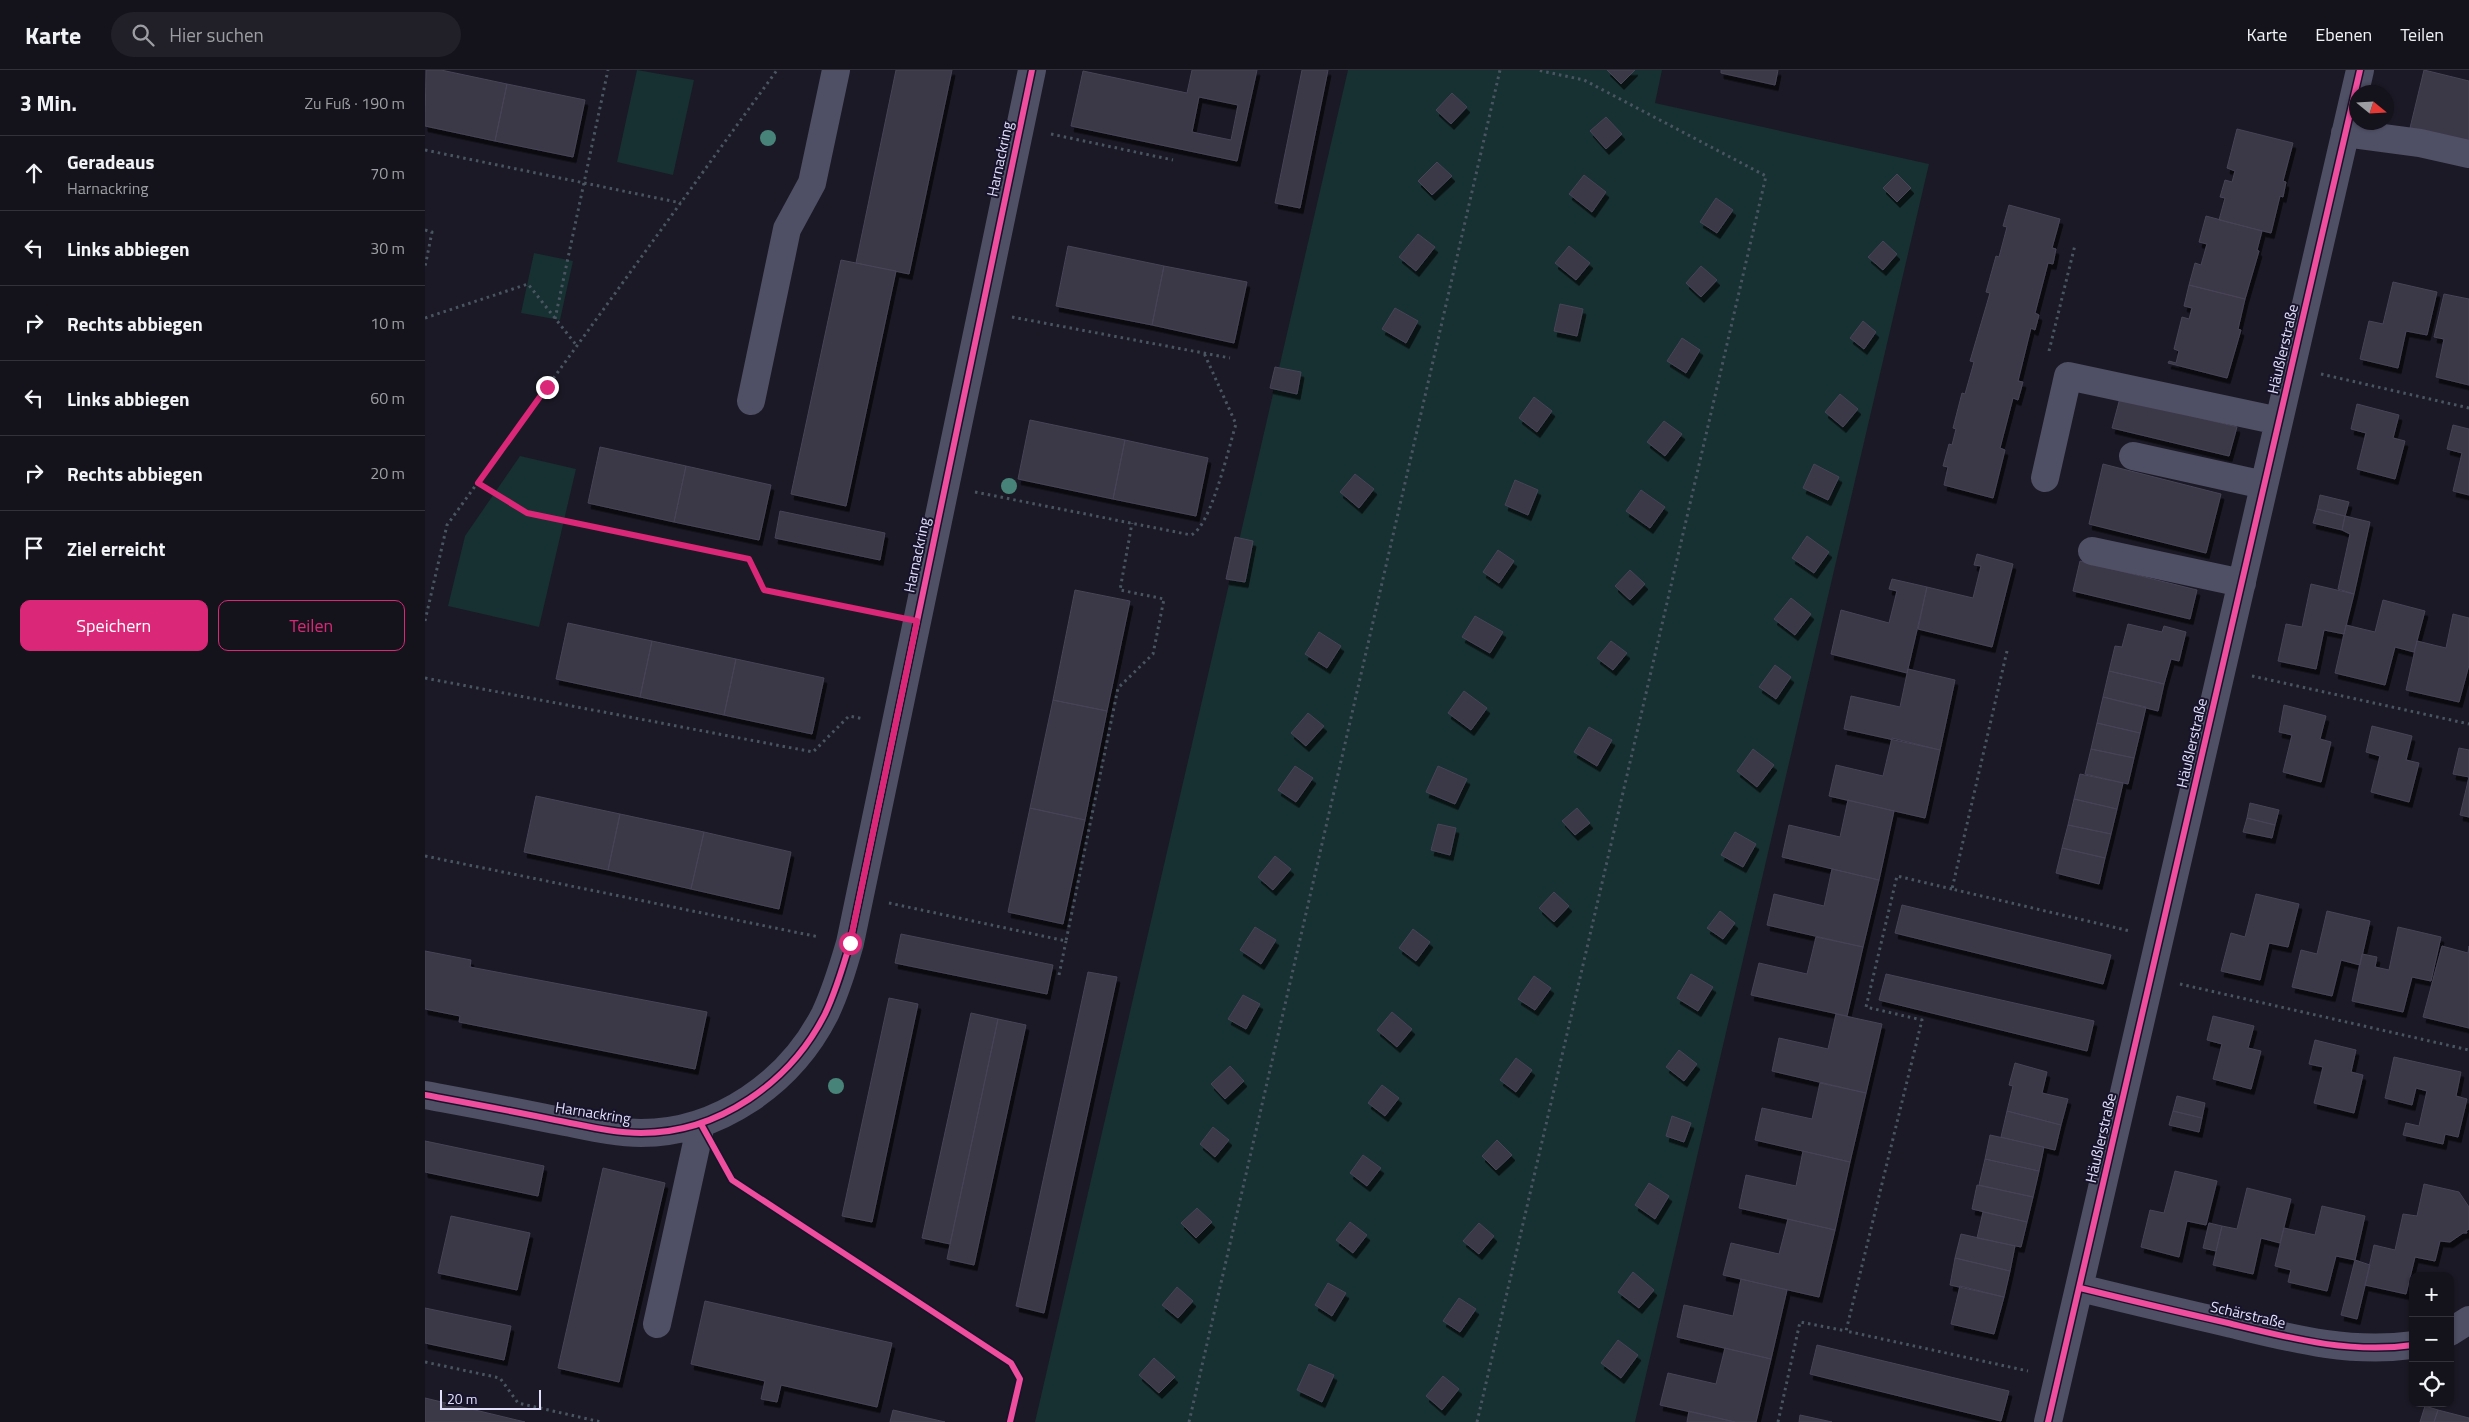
<!DOCTYPE html>
<html lang="de">
<head>
<meta charset="utf-8">
<style>
  :root { --surface:#14131c; --page:#212029; --text:#f1f3f6; --muted:#9d9ea3; --line:#33323b; --accent:#db2777 }
  body { margin:0; font-family:"Titillium Web",sans-serif; background:var(--page); color:var(--text) }
  .controls { position:absolute; right:15px; bottom:15px; display:grid; overflow:hidden; border-radius:10px; box-shadow:0 1px 4px #0004 }
  .controls button { width:45px; height:45px; display:grid; place-items:center; padding:0; border:0; border-bottom:1px solid var(--line); background:var(--surface); color:var(--text); font:25px sans-serif }
  .compass { position:absolute; left:1924px; top:15px; width:45px; height:45px; border-radius:50%; background:var(--surface); box-shadow:0 1px 4px #0004; rotate:108deg }
  .scale { position:absolute; left:15px; bottom:12px; width:101px; box-sizing:border-box; padding-left:5px; border:2px solid #e2dffd; border-top:0; font-size:14px; line-height:18px; white-space:nowrap; color:#e2dffd; -webkit-text-stroke:4px #17132b; paint-order:stroke }
  .stop { position:absolute; width:15px; height:15px; margin:-11px; border:4px solid #db2777; border-radius:50%; background:#fff }
  .stop.end { background:#db2777; border-color:#fff; box-shadow:0 1px 5px #0008 }
  .list { margin:0; padding:0; list-style:none }
  h2 { display:flex; justify-content:space-between; align-items:center; height:65px; margin:0; padding:0 20px; font-size:21px }
  h2 small { font-size:16px; font-weight:400; color:var(--muted) }
  .list li { display:grid; grid-template-columns:32px 1fr auto; gap:15px; align-items:center; box-sizing:border-box; height:75px; padding:0 20px; border-top:1px solid var(--line) }
  .list b { display:block; font-size:19px; white-space:nowrap }
  .list p { margin:0; font-size:16px; white-space:nowrap; color:var(--muted) }
  .list em { font-size:16px; font-style:normal; color:var(--muted) }
  .actions { display:flex; gap:10px; padding:15px 20px }
  .actions a { flex:1; padding:11px 0; border:1px solid var(--accent); border-radius:10px; text-align:center; font-size:18px; color:var(--accent) }
  .actions .main { background:var(--accent); color:#fff }
  .icon { flex:none; width:28px; height:28px; fill:none; stroke:currentColor; stroke-width:2; stroke-linecap:round; stroke-linejoin:round }
  .map { position:relative; flex:none; width:2044px; height:1352px; overflow:hidden }
  header { display:flex; align-items:center; gap:30px; box-sizing:border-box; height:70px; padding:0 25px; background:var(--surface); border-bottom:1px solid var(--line) }
  header strong { font-size:24px }
  nav { display:flex; gap:28px; margin-inline-start:auto; font-size:18px }
  .search { width:350px; height:45px; background:var(--page); display:flex; align-items:center; gap:12px; box-sizing:border-box; padding:0 18px; border-radius:28px; color:var(--muted); font-size:19px }
  main { display:flex }
  aside { flex:1; background:var(--surface) }
  .map>svg:first-child { display:block }
  .green { fill:#173031 }
  .building { fill:#3a3846; stroke:#474457; fill-rule:evenodd; filter:url(#shadow) }
  .lines { fill:none; stroke-linecap:round; stroke-linejoin:round }
  .path { stroke:#495561; stroke-width:3; stroke-dasharray:2.5 4; stroke-linecap:butt }
  .minor { stroke:#4f4f65; stroke-width:28 }
  .cycleway-casing { stroke:#17132b; stroke-width:9 }
  .cycleway { stroke:#ef4d9e; stroke-width:6 }
  .tree { fill:#488379 }
  .route { stroke:#db2777; stroke-width:6 }
  .labels { text-anchor:middle; stroke-width:4; stroke-linejoin:round; paint-order:stroke }
  .street-label { font-size:15px; fill:#e2dffd; stroke:#17132b }
</style>
</head>
<body>
<header>
<strong>Karte</strong>
<div class="search"><svg class="icon" aria-label="search" viewBox="0 0 24 24"><circle cx="10" cy="10" r="6"/><path d="M15 15l6 6"/></svg>Hier suchen</div>
<nav><a>Karte</a><a>Ebenen</a><a>Teilen</a></nav>
</header>
<main>
<aside>
<h2>3 Min.<small>Zu Fuß · 190 m</small></h2>
<ul class="list">
<li><svg class="icon" aria-label="ahead" viewBox="0 0 24 24"><path d="M12 20V5M6 11l6-6 6 6"/></svg><div><b>Geradeaus</b><p>Harnackring</p></div><em>70 m</em></li>
<li><svg class="icon" aria-label="left" viewBox="0 0 24 24"><path d="M17 20v-9H6M10 6l-5 5 5 5"/></svg><div><b>Links abbiegen</b></div><em>30 m</em></li>
<li><svg class="icon" aria-label="right" viewBox="0 0 24 24"><path d="M7 20v-9h11M14 6l5 5-5 5"/></svg><div><b>Rechts abbiegen</b></div><em>10 m</em></li>
<li><svg class="icon" aria-label="left" viewBox="0 0 24 24"><path d="M17 20v-9H6M10 6l-5 5 5 5"/></svg><div><b>Links abbiegen</b></div><em>60 m</em></li>
<li><svg class="icon" aria-label="right" viewBox="0 0 24 24"><path d="M7 20v-9h11M14 6l5 5-5 5"/></svg><div><b>Rechts abbiegen</b></div><em>20 m</em></li>
<li><svg class="icon" aria-label="arrive" viewBox="0 0 24 24"><path d="M6 21V4h12l-3 4 3 4H6"/></svg><div><b>Ziel erreicht</b></div></li>
</ul>
<div class="actions"><a class="main">Speichern</a><a>Teilen</a></div>
</aside>
<div class="map">
<svg width="2044" height="1352" viewBox="0 0 2044 1352">
  <defs>
    <filter id="shadow"><feDropShadow dx="3" dy="5.5" stdDeviation="0" flood-color="#0009"/></filter>
  </defs>
  <rect width="100%" height="100%" fill="#1a1925"/>
  <path class="green" d="M212,0L269,10L248,105L192,92Z
    M923,0H1237L1230,33L1504,94L1210,1352H610Z
    M109,183L148,191L135,250L96,243Z
    M95,386L151,399L114,557L23,536L40,466Z"/>
  <path class="building" d="M1,0H16L82,14L70,71L0,56Z
    M471,0H527L484,204L431,193Z
    M767,0H832L812,91L646,56L658,1L762,23ZM774,27L813,35L806,70L767,62Z
    M877,0H903L875,138L850,133Z
    M1182,0H1210L1196,14Z
    M1296,0H1353L1350,15L1296,3Z
    M1999,0L2044,11V72L1985,58Z
    M82,14L160,30L148,87L70,71Z
    M1027,23L1042,37L1026,54L1011,40Z
    M1181,47L1197,64L1181,79L1165,61Z
    M1812,59L1868,73L1858,111L1861,112L1858,127L1855,126L1846,163L1794,150L1800,128L1795,127L1800,110L1807,112L1810,101L1802,98Z
    M1012,92L1027,106L1007,125L993,111Z
    M1472,104L1486,118L1472,132L1458,118Z
    M1159,105L1181,122L1167,142L1144,124Z
    M1291,128L1308,140L1292,163L1275,152Z
    M1584,135L1635,149L1627,178L1631,179L1628,194L1623,193L1610,243L1614,245L1610,260L1606,258L1593,311L1598,312L1593,330L1588,328L1575,378L1580,380L1568,428L1519,415L1523,397L1518,396L1524,374L1527,375L1531,359L1528,358L1537,323L1540,324L1549,292L1545,291L1565,223L1561,222L1571,186L1574,187L1582,157L1578,156Z
    M1781,146L1837,161L1832,180L1834,181L1820,229L1764,215L1770,193L1776,195L1782,174L1774,172Z
    M993,164L1010,177L991,201L974,187Z
    M1458,171L1472,184L1458,200L1443,187Z
    M643,176L739,196L727,255L631,236Z
    M1144,176L1165,193L1151,210L1130,193Z
    M416,190L471,201L421,436L366,424Z
    M739,196L822,212L809,273L727,255Z
    M1276,196L1292,210L1276,227L1261,213Z
    M1968,212L2012,222L2002,265L1981,261L1973,298L1935,289L1944,251L1958,254Z
    M1764,215L1820,229L1813,259L1816,260L1802,308L1743,293L1744,291L1751,293L1754,281L1749,279L1757,247L1764,249L1767,238L1759,236Z
    M2019,224L2044,229V315L2011,307L2019,269L2009,267Z
    M1135,234L1158,239L1152,266L1129,261Z
    M970,238L993,251L981,273L957,259Z
    M1438,251L1451,262L1439,279L1425,268Z
    M1257,268L1275,280L1261,303L1242,291Z
    M850,297L876,302L872,324L845,318Z
    M1415,324L1433,339L1418,357L1400,342Z
    M1109,327L1127,341L1112,362L1094,348Z
    M1695,328L1812,357L1804,386L1687,358Z
    M1932,334L1974,345L1968,368L1980,371L1970,409L1932,399L1941,363L1926,359Z
    M605,350L700,370L688,429L593,409Z
    M1239,351L1257,364L1240,386L1222,372Z
    M2028,355L2044,359V425L2028,421L2037,383L2022,379Z
    M700,370L783,388L771,446L688,429Z
    M175,377L261,396L249,452L163,433Z
    M1389,394L1414,407L1403,430L1378,418Z
    M1678,394L1796,424L1781,483L1664,454Z
    M261,396L346,415L334,470L249,452Z
    M930,404L949,419L934,438L915,422Z
    M1090,410L1113,420L1103,445L1080,435Z
    M1216,420L1240,437L1225,458L1201,441Z
    M1895,425L1924,432L1920,446L1892,439Z
    M1892,439L1920,446L1917,460L1888,453Z
    M355,441L460,463L455,490L350,468Z
    M1920,446L1945,452L1929,524L1913,519L1925,464L1917,460Z
    M1382,466L1404,482L1389,503L1367,488Z
    M810,467L828,471L820,512L801,509Z
    M1073,480L1089,491L1074,513L1058,502Z
    M1552,484L1588,494L1567,577L1493,559L1502,517L1548,528L1556,496L1549,495Z
    M1655,491L1772,520L1765,549L1648,521Z
    M1205,500L1220,514L1205,530L1190,516Z
    M1467,509L1502,517L1482,603L1406,584L1416,540L1464,553L1472,521L1464,519Z
    M1886,514L1929,524L1919,564L1899,560L1891,599L1853,591L1861,554L1877,557Z
    M650,520L705,531L682,641L628,630Z
    M1366,528L1386,544L1370,565L1349,549Z
    M1958,530L2000,541L1989,582L1970,577L1960,615L1910,603L1921,555L1950,562Z
    M2028,544L2044,548V595L2034,632L1981,620L1992,571L2021,578Z
    M1050,546L1078,562L1065,583L1037,567Z
    M143,553L227,571L215,627L131,609Z
    M1703,554L1737,562L1739,556L1761,562L1754,591L1746,589L1739,614L1684,601L1690,576L1697,577Z
    M894,562L916,576L902,598L880,584Z
    M227,571L311,589L299,645L215,627Z
    M1186,571L1202,583L1188,600L1172,588Z
    M311,589L399,608L387,664L299,645Z
    M1350,595L1366,607L1351,629L1334,617Z
    M1483,599L1530,610L1515,680L1419,659L1426,626L1475,637Z
    M1684,601L1739,614L1733,641L1678,627Z
    M1039,621L1062,638L1046,660L1023,643Z
    M1678,627L1721,637L1715,663L1672,653Z
    M628,630L682,641L660,750L605,738Z
    M1859,635L1901,646L1895,669L1906,672L1896,712L1858,702L1867,665L1854,662Z
    M883,643L899,656L881,676L866,663Z
    M1672,653L1715,663L1709,688L1666,679Z
    M1947,656L1987,666L1981,690L1994,693L1984,732L1946,722L1955,686L1941,682Z
    M1164,657L1187,670L1172,696L1149,682Z
    M1467,668L1515,680L1500,748L1404,726L1411,695L1458,706Z
    M2034,678L2044,680V747L2035,745L2044,707L2028,704Z
    M1328,679L1349,695L1332,717L1312,701Z
    M1666,679L1709,688L1703,714L1660,704Z
    M870,696L888,708L871,732L853,720Z
    M1013,696L1042,709L1030,734L1001,722Z
    M1655,704L1698,713L1692,739L1649,729Z
    M111,726L195,744L183,800L99,782Z
    M1649,729L1692,739L1686,764L1643,755Z
    M1423,730L1469,741L1454,810L1357,787L1364,755L1415,767Z
    M1825,733L1854,740L1850,755L1822,748Z
    M605,738L660,750L638,854L583,842Z
    M1152,738L1165,753L1150,765L1137,751Z
    M195,744L279,762L266,819L183,800Z
    M1822,748L1850,755L1847,768L1818,762Z
    M1013,754L1031,758L1025,785L1006,780Z
    M1643,755L1686,764L1680,788L1637,778Z
    M279,762L366,782L354,839L266,819Z
    M1310,762L1331,774L1318,797L1296,785Z
    M1637,778L1680,788L1674,814L1631,803Z
    M850,786L866,799L848,820L833,807Z
    M1407,799L1454,810L1438,877L1342,855L1349,824L1399,836Z
    M1129,822L1144,836L1129,852L1114,838Z
    M1831,824L1874,834L1863,877L1844,873L1835,910L1796,901L1806,863L1820,867Z
    M1477,835L1686,885L1678,914L1470,863Z
    M1295,841L1310,853L1298,869L1282,858Z
    M1902,841L1945,851L1935,895L1916,890L1907,926L1867,917L1876,880L1892,884Z
    M830,857L851,870L836,894L815,880Z
    M1973,857L2016,867L2006,911L1987,907L1978,942L1927,931L1937,884L1952,887L1950,897L1964,900Z
    M988,859L1005,872L991,891L974,878Z
    M476,864L628,895L622,924L470,893Z
    M1391,867L1438,877L1422,946L1326,925L1334,893L1382,904Z
    M2017,876L2043,883L2044,876V958L1998,947Z
    M0,881L46,890L45,897L282,942L270,999L34,952L35,946L0,939Z
    M663,902L692,907L619,1243L591,1236Z
    M1266,904L1288,917L1273,941L1252,928Z
    M1461,904L1669,951L1662,981L1454,930Z
    M1109,906L1126,918L1110,940L1093,929Z
    M818,925L835,934L821,959L803,949Z
    M464,928L493,934L447,1152L417,1146Z
    M967,942L987,959L972,977L952,960Z
    M546,943L573,949L525,1174L497,1168Z
    M1411,944L1457,954L1441,1023L1347,1001L1354,968L1403,979Z
    M1788,946L1829,956L1823,978L1836,981L1826,1019L1788,1009L1797,974L1782,970Z
    M573,949L601,955L549,1195L522,1189Z
    M1890,970L1931,980L1926,1002L1938,1005L1929,1043L1889,1033L1898,997L1884,994Z
    M1254,980L1272,994L1259,1011L1241,997Z
    M1969,987L2036,1002L2031,1026L2042,1029L2033,1067L2020,1064L2018,1074L1978,1065L1981,1053L1994,1056L2002,1021L1991,1018L1987,1035L1960,1028Z
    M1091,988L1107,1000L1091,1022L1075,1010Z
    M1590,993L1622,1002L1617,1023L1643,1029L1636,1055L1582,1041L1588,1016L1584,1015Z
    M805,996L819,1011L800,1029L786,1014Z
    M1395,1013L1441,1023L1425,1092L1330,1070L1337,1038L1387,1049Z
    M957,1015L974,1028L960,1046L943,1033Z
    M1752,1026L1780,1033L1777,1048L1748,1041Z
    M1582,1041L1636,1055L1630,1080L1576,1067Z
    M1748,1041L1777,1048L1774,1062L1744,1055Z
    M1247,1046L1266,1053L1259,1072L1241,1066Z
    M788,1057L804,1070L790,1087L775,1074Z
    M1565,1065L1619,1077L1614,1101L1560,1089Z
    M1072,1070L1087,1085L1071,1100L1057,1086Z
    M0,1071L119,1096L113,1126L0,1102Z
    M1378,1081L1425,1092L1410,1160L1314,1138L1321,1105L1371,1116Z
    M938,1085L956,1098L942,1116L925,1103Z
    M1560,1089L1614,1101L1608,1127L1554,1115Z
    M178,1098L240,1113L194,1312L133,1298Z
    M1750,1101L1792,1111L1781,1155L1762,1151L1754,1187L1716,1177L1725,1140L1739,1143Z
    M1224,1113L1244,1126L1230,1149L1210,1135Z
    M1999,1114L2034,1122L2044,1137V1159L2041,1161L2042,1163H2038L2025,1172L2015,1171L2010,1191L1990,1187L1981,1224L1940,1215L1949,1175L1970,1180L1978,1144L1992,1146Z
    M1552,1115L1608,1127L1602,1152L1547,1139Z
    M1822,1118L1866,1129L1855,1173L1836,1168L1828,1204L1788,1195L1797,1156L1812,1159Z
    M1897,1136L1940,1146L1930,1190L1911,1186L1902,1221L1863,1212L1866,1200L1850,1196L1859,1158L1890,1165Z
    M772,1138L787,1152L771,1168L756,1153Z
    M1558,1142L1602,1152L1596,1177L1552,1168Z
    M26,1146L105,1163L92,1220L13,1203Z
    M1363,1149L1410,1160L1394,1227L1298,1205L1306,1173L1354,1184Z
    M925,1152L942,1165L928,1183L911,1170Z
    M1054,1153L1069,1166L1054,1184L1038,1171Z
    M1784,1153L1797,1156L1791,1181L1778,1178Z
    M1536,1164L1590,1176L1585,1201L1530,1188Z
    M1530,1188L1585,1201L1579,1227L1525,1215Z
    M1930,1190L1945,1195L1932,1249L1916,1245Z
    M1208,1202L1229,1220L1214,1238L1193,1222Z
    M1316,1209L1362,1220L1346,1289L1252,1267L1259,1235L1308,1246Z
    M903,1213L921,1223L907,1246L890,1235Z
    M1535,1216L1579,1227L1569,1264L1526,1254Z
    M752,1217L768,1231L753,1248L737,1235Z
    M1034,1228L1051,1239L1035,1262L1018,1251Z
    M280,1231L467,1273L452,1337L356,1315L352,1332L336,1329L340,1311L266,1294Z
    M0,1238L86,1256L79,1290L0,1273Z
    M1193,1270L1213,1285L1196,1308L1176,1293Z
    M1392,1275L1584,1321L1576,1351L1385,1304Z
    M1300,1278L1346,1289L1331,1352H1310L1235,1335L1243,1303L1291,1314Z
    M729,1288L750,1307L734,1323L714,1305Z
    M884,1294L909,1305L897,1332L872,1320Z
    M1018,1306L1034,1319L1017,1340L1001,1326Z
    M0,1328L100,1352H0Z
    M2000,1336L2013,1340L2009,1352H1995Z
    M468,1340L520,1352H465Z
    M2013,1340L2044,1348V1352H2009Z
    M1264,1341L1310,1352H1262Z
    M1375,1345L1407,1352H1374Z"/>
  <g class="lines">
    <path class="path" d="M626,64L748,90
      M0,80L256,133
      M0,160L7,162L0,197
      M587,247L805,288
      M0,248L103,214L152,276
      M130,249L183,0
      M1624,281L1650,175
      M1896,304L2044,338
      M53,413L102,443L324,489L339,520L462,545
      M550,422L766,465C786,457 804,376 811,354L779,283
      M0,551L22,455L352,0
      M1582,581L1527,819L1705,861
      M1827,606L2044,654
      M0,608L388,682L424,646L439,649
      M0,786L394,867
      M1527,819L1472,806L1441,937L1497,950L1421,1261L1603,1301
      M464,833L641,871L693,618L728,584L739,529L695,520L707,453
      M634,905L641,871
      M1755,914L2044,980
      M0,1292L75,1308L93,1333L176,1352
      M764,1352L1075,0
      M1052,1352L1341,106L1159,10L1112,0
      M1353,1352L1375,1252L1421,1261"/>
    <path class="minor" d="M1920,63L1995,73L2044,84
      M326,331L362,159L387,113L411,0
      M1708,386L1839,415
      M1620,408L1643,306L1854,351
      M1667,481L1817,513
      M0,1025C43,1033 87,1041 130,1050C158,1055 187,1063 216,1063C293,1063 365,1013 400,944C411,921 418,897 425,873L607,0
      M1655,1218C1704,1230 1754,1242 1803,1253C1865,1268 1924,1284 1988,1275
      M232,1254L276,1054
      M2025,1262L2044,1250
      M1623,1352L1935,0"/>
    <g class="cycleway-casing">
      <path id="cycleway" d="M0,1025C43,1033 87,1041 130,1050C158,1055 187,1063 216,1063C293,1063 365,1013 400,944C411,921 418,897 425,873L607,0
        M276,1054L307,1110L586,1293L595,1309L585,1352
        M1655,1218C1704,1230 1754,1242 1803,1253C1865,1268 1924,1284 1988,1275
        M1623,1352L1935,0"/>
    </g>
    <use href="#cycleway" class="cycleway"/>
  </g>
  <g class="tree">
    <circle cx="343" cy="68" r="8"/>
    <circle cx="584" cy="416" r="8"/>
    <circle cx="411" cy="1016" r="8"/>
  </g>
  <g class="lines">
    <path class="route" d="M122,317L53,413L102,443L324,489L339,520L492,551L425,873"/>
  </g>
  <g class="labels">
    <g class="street-label">
      <text transform="translate(575 89) rotate(-78)" y="5">Harnackring</text>
      <text transform="translate(1858 279) rotate(-77)" y="5">Häußlerstraße</text>
      <text transform="translate(492 485) rotate(-78)" y="5">Harnackring</text>
      <text transform="translate(1767 673) rotate(-77)" y="5">Häußlerstraße</text>
      <text transform="translate(168 1043) rotate(9)" y="5">Harnackring</text>
      <text transform="translate(1676 1068) rotate(-77)" y="5">Häußlerstraße</text>
      <text transform="translate(1823 1245) rotate(13)" y="5">Schärstraße</text>
    </g>
  </g>
</svg>
<div class="controls">
<button>+</button>
<button>−</button>
<button><svg class="icon" aria-label="locate" viewBox="0 0 24 24"><circle cx="12" cy="12" r="6"/><path d="M12 2v4M12 18v4M2 12h4M18 12h4"/></svg></button>
</div>
<svg class="compass" viewBox="-18 -18 36 36"><path d="M0-13l5 13h-10z" fill="#e53935"/><path d="M0 13l5-13h-10z" fill="#9d9ea3"/></svg>
<div class="scale">20 m</div>
<div class="stop" style="left:425px;top:873px"></div>
<div class="stop end" style="left:122px;top:317px"></div>
</div>
</main>
</body>
</html>
